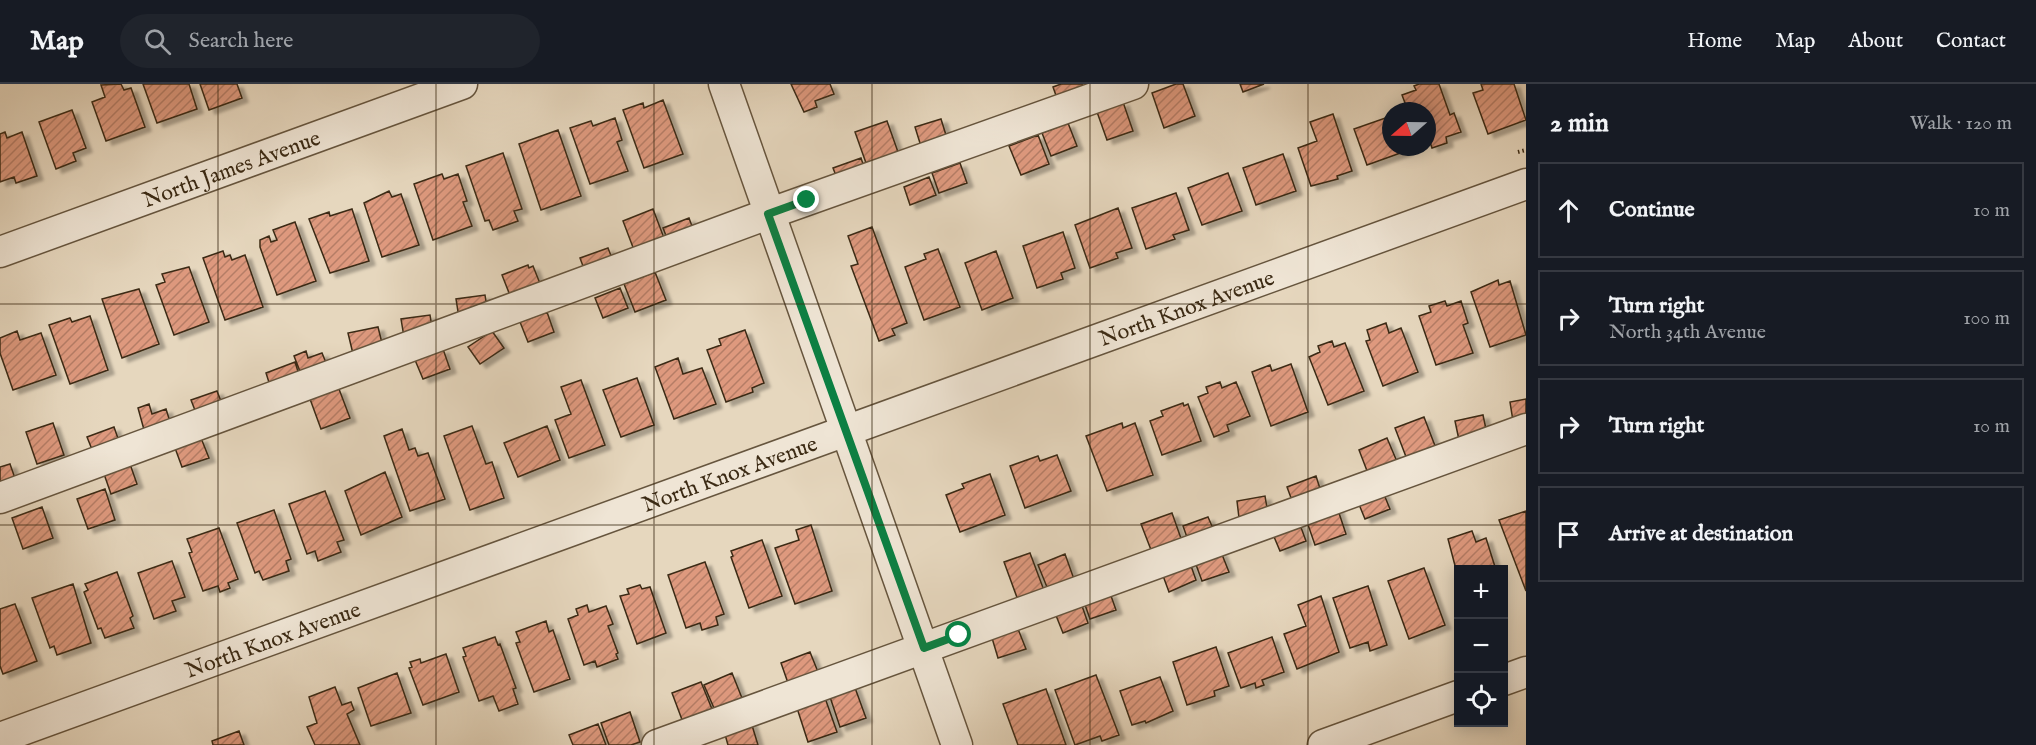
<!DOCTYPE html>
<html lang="en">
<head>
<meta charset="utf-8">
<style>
  :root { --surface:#171b24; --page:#20242c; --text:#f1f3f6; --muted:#9ea1a6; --line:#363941 }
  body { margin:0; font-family:"IM FELL English",serif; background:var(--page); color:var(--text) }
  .controls { position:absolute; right:18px; bottom:18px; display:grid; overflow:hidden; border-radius:0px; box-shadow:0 3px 15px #0003 }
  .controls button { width:54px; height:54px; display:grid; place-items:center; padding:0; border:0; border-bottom:2px solid var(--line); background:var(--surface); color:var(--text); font:30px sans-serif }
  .compass { position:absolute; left:1382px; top:18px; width:54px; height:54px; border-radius:50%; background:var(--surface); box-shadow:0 3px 15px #0003; rotate:250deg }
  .stop { position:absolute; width:18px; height:18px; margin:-14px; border:4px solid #0b8043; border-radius:50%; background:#fff }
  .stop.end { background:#0b8043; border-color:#fff; box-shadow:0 2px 6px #0008 }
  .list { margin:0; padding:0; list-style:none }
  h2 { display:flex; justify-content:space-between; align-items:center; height:78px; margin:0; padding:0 24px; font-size:26px }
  h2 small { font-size:20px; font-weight:400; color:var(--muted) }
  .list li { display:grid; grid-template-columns:39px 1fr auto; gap:18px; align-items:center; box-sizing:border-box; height:96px; margin:0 12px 12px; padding:0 12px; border:2px solid var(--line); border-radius:0px }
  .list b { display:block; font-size:22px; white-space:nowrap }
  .list p { margin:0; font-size:20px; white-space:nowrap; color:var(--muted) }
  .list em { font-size:20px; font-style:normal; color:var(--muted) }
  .icon { flex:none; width:33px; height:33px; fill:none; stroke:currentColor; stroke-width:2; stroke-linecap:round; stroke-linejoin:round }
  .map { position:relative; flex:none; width:1526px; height:661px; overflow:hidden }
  header { display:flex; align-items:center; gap:36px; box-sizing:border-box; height:84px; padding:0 30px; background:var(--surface); border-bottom:2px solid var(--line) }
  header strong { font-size:28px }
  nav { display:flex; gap:33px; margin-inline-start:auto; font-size:21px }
  .search { width:420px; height:54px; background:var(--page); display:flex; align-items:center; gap:15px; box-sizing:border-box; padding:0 21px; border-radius:33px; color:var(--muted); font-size:22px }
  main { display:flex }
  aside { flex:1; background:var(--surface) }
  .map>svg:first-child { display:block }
  .building { fill:url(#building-hatch); stroke:#3b2a14; stroke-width:1.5; filter:url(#shadow) }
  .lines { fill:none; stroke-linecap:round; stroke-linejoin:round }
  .minor-casing { stroke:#66553e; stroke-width:33 }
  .path { stroke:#3b2a14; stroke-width:4; stroke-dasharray:1.5 3; stroke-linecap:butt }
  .minor { stroke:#efe5d5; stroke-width:30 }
  .route { stroke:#0b8043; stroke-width:8 }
  .grid { fill:none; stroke:#3b2a14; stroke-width:1.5; stroke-opacity:0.55 }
  .labels { text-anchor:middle; stroke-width:4.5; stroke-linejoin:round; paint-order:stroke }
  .street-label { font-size:22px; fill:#3b2a14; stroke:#efe5d5 }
</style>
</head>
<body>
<header>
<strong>Map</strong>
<div class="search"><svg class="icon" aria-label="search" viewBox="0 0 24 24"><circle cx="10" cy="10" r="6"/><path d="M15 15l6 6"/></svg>Search here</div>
<nav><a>Home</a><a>Map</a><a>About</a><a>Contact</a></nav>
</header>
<main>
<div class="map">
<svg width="1526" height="661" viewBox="0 0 1526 661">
  <defs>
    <pattern id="building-hatch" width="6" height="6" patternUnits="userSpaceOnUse" patternTransform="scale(1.5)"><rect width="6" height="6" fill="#de997e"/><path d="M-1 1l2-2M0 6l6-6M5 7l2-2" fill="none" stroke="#b57d66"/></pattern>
    <filter id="shadow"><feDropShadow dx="6" dy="4" stdDeviation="1.5" flood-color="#0004"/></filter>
  </defs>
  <rect width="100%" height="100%" fill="#e6d7be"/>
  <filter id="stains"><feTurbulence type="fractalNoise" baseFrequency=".00333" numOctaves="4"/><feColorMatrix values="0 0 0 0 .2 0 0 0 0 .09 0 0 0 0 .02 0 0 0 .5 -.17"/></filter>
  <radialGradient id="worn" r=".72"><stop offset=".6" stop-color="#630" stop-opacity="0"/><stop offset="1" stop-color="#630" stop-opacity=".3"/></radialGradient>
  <path class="building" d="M121,0L124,6L131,4L145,43L106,57L92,18L105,13L101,1Z
    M143,0H189L197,25L157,39Z
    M200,0H237L242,14L209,26Z
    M791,0H830L834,10L815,17L817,23L804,28Z
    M1061,0H1082L1086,10L1059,20L1053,3Z
    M1176,0H1183L1195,32L1164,44L1152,9Z
    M1240,0H1264L1243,8Z
    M1419,0H1439L1450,31L1454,29L1461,48L1446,53L1447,59L1432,64L1430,58L1427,59V27H1408L1402,11L1416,6L1414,2Z
    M1481,0H1514L1526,36L1488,50L1473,9L1483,6Z
    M663,16L683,70L644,84L623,26L643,19L644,24Z
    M1123,18L1133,47L1107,56L1097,28Z
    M72,26L86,64L73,69L76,77L56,85L39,38Z
    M1333,30L1352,87L1337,92L1338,95L1311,102L1298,64L1317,57L1310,38Z
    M1391,32V63H1405L1406,67L1367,81L1354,45Z
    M615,34L622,56L617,58L628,87L590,100L570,44L591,37L593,42Z
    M941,35L950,64L924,72L915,43Z
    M887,37L898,68L866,79L855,48Z
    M1068,39L1077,62L1051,72L1042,49Z
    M558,46L581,112L541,126L519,60Z
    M5,48L7,54L22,48L37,92L16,99L14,93L0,98V50Z
    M1038,51L1049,80L1021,91L1009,62Z
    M503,69L522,125L514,127L518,137L493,146L489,136L485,137L466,82Z
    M1283,70L1296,107L1256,121L1243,84Z
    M861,74L867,92L840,102L833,84Z
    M960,79L967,99L939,109L932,89Z
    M1228,89L1242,127L1202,141L1188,104Z
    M442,90L444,95L458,90L467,117L463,118L472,142L433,156L414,100Z
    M929,93L936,111L910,121L904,103Z
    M389,107L392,113L401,110L419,161L382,173L364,119Z
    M1176,109L1189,146L1173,151L1175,155L1146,165L1132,124Z
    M1118,124L1132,164L1116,169L1118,174L1090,184L1075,141Z
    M352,125L369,177L330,189L309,135L329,128L330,132Z
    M653,125L664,154L634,166L623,137Z
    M689,134L696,153L670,162L663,144Z
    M295,138L316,197L277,211L260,163V156L269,152L271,158L277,156L273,146Z
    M872,143L907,239L892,245L895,251L879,257L851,182L858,180L848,152Z
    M1063,148L1075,184L1061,189L1063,195L1037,204L1023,162Z
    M608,164L615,182L587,193L580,174Z
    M938,165L960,223L924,236L905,183L926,175L924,170Z
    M223,167L225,173L230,171L232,176L245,171L263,223L225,236L203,174Z
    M996,167L1013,214L982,226L965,179Z
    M528,181L529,184L533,182L543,207L513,219L502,191Z
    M189,183L209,238L174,251L156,201L165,198L162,190Z
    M655,188L666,216L635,228L624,200Z
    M1498,196L1499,201L1510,197L1526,251L1490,263L1471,208Z
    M620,204L628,224L603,234L595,214Z
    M139,205L159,260L122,274L102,215Z
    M485,211L488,230L459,234L456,215Z
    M1445,217L1447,222L1461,217L1468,239L1463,241L1473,269L1436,281L1419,232L1431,228L1429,222Z
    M547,228L554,248L528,258L520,238Z
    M430,231L433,249L404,253L401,235Z
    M90,232L108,286L70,300L49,241L70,234L72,238Z
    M1386,239L1389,249L1401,244L1418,288L1383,302L1366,257L1370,256L1367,246Z
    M378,243L384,267L354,274L348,249Z
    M745,246L764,299L752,304L753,308L726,318L707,266L721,261L719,255Z
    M17,247L20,256L41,249L56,291L13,306L0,269V254Z
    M492,247L504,264L480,280L468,263Z
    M1332,257L1334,263L1345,259L1364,307L1328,321L1309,273L1320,268L1318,262Z
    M443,265L450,285L423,295L415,276Z
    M306,267L308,274L322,269L329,286L303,295L294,272Z
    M678,274L683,290L702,284L716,320L674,335L655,283Z
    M295,278L301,297L272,308L266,289Z
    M1291,280L1308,328L1271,342L1252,288L1270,281L1272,287Z
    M637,294L654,341L621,353L603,306Z
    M581,296L605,361L569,374L555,336L571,330L561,303Z
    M1220,298L1222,304L1236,298L1250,332L1227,341L1229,347L1214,353L1198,313L1208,309L1206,303Z
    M339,305L350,334L321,345L310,315Z
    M217,307L224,325L198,334L191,316Z
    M1526,315V334L1513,337L1510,318Z
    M1183,319L1184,322L1188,320L1201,357L1162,371L1150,337L1163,332L1161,327Z
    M149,320L152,330L166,325L172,344L146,353L138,324Z
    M1483,331L1487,350L1459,356L1455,337Z
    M1424,333L1437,367L1408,378L1395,344Z
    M53,339L64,371L37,380L26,348Z
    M1122,339L1123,344L1135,339L1153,391L1107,407L1086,352Z
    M472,342L486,380L492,378L504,414L470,426L444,352Z
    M547,342L560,376L518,393L504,359Z
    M114,343L121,363L95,373L87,353Z
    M402,345L409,366L415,364L418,372L428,369L445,415L410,427L384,352Z
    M201,354L209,374L182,383L175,364Z
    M1387,354L1398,380L1369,392L1359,366Z
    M1057,371L1071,407L1025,424L1010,382L1038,372L1040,377Z
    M10,380L17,400L0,406V383Z
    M130,380L137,400L111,410L104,390Z
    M385,388L402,433L361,451L345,407Z
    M990,390L1005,431L960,448L946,411L964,404L962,400Z
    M1316,392L1322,411L1294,422L1287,403Z
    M105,405L115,436L88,445L77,415Z
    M325,407L344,456L337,458L341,468L318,477L315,467L307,470L289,420Z
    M1383,408L1390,425L1365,435L1358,418Z
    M1265,412L1268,430L1239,434L1237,417Z
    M42,423L53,454L23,465L12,434Z
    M1337,423L1346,450L1315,461L1306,435Z
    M274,426L291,475L286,477L289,487L263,496L259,487L255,489L237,439Z
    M1526,427V507L1499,436Z
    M1172,429L1183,460L1153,471L1141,440Z
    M1208,433L1215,449L1189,459L1183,442Z
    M1299,438L1306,457L1280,467L1272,448Z
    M811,441L832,507L795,520L775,464L799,456L796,446Z
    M219,444L238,495L228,499L230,504L220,508L218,502L203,507L189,469L192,468L187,455Z
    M1472,447L1476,458L1486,454L1496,486H1458V493L1448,455Z
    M762,456L782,512L749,524L731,473L733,472L731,467Z
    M1221,468L1229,488L1202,497L1195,478Z
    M1030,469L1045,509L1019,519L1004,478Z
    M1065,470L1075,498L1049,508L1038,481Z
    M172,477L185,513L172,517L176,527L154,535L138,489Z
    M705,478L724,530L716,533L718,541L702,546L700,539L686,544L668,491Z
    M1190,479L1196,496L1169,508L1162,489Z
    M1424,484L1445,541L1409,555L1388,497Z
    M117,488L133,532L130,534L134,544L105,554L101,544L98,545L84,508L88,506L85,500Z
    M73,500L91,559L57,571L54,562L50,564L32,514Z
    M640,501L642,505L650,503L666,549L637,560L620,512L629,510L627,505Z
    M1368,502L1387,561L1370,567L1368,558L1350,564L1333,514Z
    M1110,509L1116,526L1090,535L1084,518Z
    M1321,512L1339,568L1297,585L1284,550L1306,542L1298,521Z
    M1081,519L1088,539L1063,549L1055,529Z
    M15,520L37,577L3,590L0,582V525Z
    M587,521L589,528L606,522L613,540L608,542L618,569L616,570L618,575L597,583L595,577L584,581L568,535L578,531L576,525Z
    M546,537L549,548L553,546L570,595L534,608L516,559L520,558L516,548Z
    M1018,545L1026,565L998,574L992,554Z
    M495,553L498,561L500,560L516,604L513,605L518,620L499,627L493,612L479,617L463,573L466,572L463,564Z
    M1272,553L1284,588L1262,596L1264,601L1256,604L1255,599L1241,604L1228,569Z
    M1216,563L1229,602L1214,607L1215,612L1187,621L1173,578Z
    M810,568L818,588L788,599L781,579Z
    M446,570L459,608L423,621L409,584L412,583L410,578L420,575L421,579Z
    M397,589L411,629L371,642L358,604Z
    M732,589L744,619L717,631L704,601Z
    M1096,591L1119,651L1102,657L1100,652L1075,661L1055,606Z
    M1160,593L1173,627L1146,639L1145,637L1132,641L1120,607Z
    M701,598L714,630L684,641L672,609Z
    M854,601L866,634L840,643L829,610Z
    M335,603L342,621L351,618L354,626L347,630L360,661H315L307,643L317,639L309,613Z
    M1046,605L1066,661H1018L1003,620Z
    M824,611L837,648L808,658L796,621Z
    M630,628L640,658L631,661H609L601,639Z
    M751,638L758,661H728L724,647Z
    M598,640L606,661H573L569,651Z
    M239,647L244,661H213L212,657Z"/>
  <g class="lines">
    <g class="minor-casing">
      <g id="minor">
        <path d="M724,0L957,661"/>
        <path id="s1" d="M0,168L462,0"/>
        <path d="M0,414L768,130L1133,0"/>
        <path d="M1504,596L1526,588"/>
        <path id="s2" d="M0,654L1526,100"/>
        <path d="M657,661L1526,345"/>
        <path d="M1323,661L1458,612"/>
      </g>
    </g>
    <path class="path" d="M1518,68L1526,66"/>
    <use href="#minor" class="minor"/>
  </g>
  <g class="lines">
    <path class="route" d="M807,116L768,130L924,564L959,551"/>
  </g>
  <path class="grid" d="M218,0V661M436,0V661M654,0V661M872,0V661M1090,0V661M1308,0V661M0,220H1526M0,441H1526"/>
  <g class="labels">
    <g class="street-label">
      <text dy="8" stroke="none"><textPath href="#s1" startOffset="246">North James Avenue</textPath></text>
      <text dy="8" stroke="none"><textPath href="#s2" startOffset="1262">North Knox Avenue</textPath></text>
      <text dy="8" stroke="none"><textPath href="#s2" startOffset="776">North Knox Avenue</textPath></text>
      <text dy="8" stroke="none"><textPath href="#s2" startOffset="290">North Knox Avenue</textPath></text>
    </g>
  </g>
  <rect width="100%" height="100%" filter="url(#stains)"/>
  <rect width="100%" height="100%" fill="url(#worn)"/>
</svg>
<div class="controls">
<button>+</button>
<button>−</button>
<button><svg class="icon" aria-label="locate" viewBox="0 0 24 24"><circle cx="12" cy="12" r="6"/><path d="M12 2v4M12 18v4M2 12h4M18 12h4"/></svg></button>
</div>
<svg class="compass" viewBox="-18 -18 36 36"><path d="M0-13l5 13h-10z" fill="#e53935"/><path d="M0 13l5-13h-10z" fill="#9ea1a6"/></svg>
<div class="stop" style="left:959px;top:551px"></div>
<div class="stop end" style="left:807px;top:116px"></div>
</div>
<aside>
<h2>2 min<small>Walk · 120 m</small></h2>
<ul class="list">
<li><svg class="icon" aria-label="ahead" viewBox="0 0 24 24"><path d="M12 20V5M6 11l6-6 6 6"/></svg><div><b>Continue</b></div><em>10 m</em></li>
<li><svg class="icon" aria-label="right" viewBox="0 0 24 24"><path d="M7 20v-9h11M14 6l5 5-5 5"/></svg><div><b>Turn right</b><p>North 34th Avenue</p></div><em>100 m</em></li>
<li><svg class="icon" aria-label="right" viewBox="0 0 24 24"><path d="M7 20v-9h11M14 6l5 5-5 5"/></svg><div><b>Turn right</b></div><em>10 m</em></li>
<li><svg class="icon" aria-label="arrive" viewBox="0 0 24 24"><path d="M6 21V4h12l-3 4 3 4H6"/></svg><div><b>Arrive at destination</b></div></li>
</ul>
</aside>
</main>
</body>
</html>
